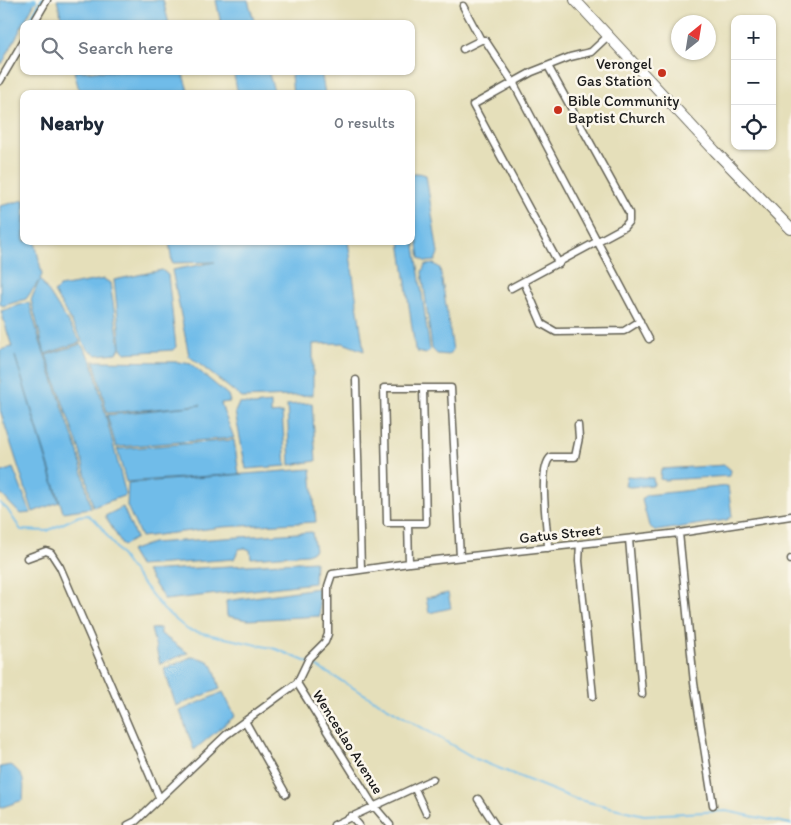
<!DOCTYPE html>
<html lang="en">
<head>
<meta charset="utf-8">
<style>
  :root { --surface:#fff; --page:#f6f6f7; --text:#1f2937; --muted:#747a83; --line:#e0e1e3 }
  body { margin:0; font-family:Itim,sans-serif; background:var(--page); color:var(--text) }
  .controls { position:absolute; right:15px; top:15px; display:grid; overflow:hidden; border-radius:10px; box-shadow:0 1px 4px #0004 }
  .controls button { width:45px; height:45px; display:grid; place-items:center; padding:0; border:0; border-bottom:1px solid var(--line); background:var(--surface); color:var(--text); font:25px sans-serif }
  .compass { position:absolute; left:671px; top:15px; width:45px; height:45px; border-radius:50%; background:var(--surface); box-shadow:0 1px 4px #0004; rotate:30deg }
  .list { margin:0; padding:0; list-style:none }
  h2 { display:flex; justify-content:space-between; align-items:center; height:65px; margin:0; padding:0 20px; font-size:21px }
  h2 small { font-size:16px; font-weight:400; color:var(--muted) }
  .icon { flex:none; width:28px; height:28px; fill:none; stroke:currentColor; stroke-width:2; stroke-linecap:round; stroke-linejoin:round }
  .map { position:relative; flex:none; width:791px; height:825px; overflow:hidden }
  .search { position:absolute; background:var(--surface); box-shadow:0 1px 4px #0004; left:20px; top:20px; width:395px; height:55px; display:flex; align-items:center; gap:12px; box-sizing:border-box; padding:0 18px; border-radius:10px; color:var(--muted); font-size:19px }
  .panel { position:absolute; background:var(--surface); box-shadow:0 1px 4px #0004; left:20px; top:90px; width:395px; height:155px; border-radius:10px }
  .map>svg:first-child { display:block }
  .water { fill:#6fbce9; stroke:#466c82 }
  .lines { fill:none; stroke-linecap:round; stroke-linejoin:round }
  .stream { stroke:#6fbce9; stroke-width:2 }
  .canal { stroke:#6fbce9; stroke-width:6 }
  .minor-casing { stroke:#626053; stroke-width:9 }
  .primary-casing { stroke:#626053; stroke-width:12 }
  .minor { stroke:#fff; stroke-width:6 }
  .primary { stroke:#fff; stroke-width:10 }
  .poi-dot { fill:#c8321e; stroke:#fbf7ec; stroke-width:2 }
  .labels { text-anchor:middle; stroke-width:5; stroke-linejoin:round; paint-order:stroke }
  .poi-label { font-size:15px; fill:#1c1c1c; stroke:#fbf7ec; text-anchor:end }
  .street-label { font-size:15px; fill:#1c1c1c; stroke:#fbf7ec }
</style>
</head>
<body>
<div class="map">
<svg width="791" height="825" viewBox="0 0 791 825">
  <rect width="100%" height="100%" fill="#fbf7ec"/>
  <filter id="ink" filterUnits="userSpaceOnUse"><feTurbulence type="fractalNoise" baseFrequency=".02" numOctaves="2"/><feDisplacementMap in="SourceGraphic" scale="10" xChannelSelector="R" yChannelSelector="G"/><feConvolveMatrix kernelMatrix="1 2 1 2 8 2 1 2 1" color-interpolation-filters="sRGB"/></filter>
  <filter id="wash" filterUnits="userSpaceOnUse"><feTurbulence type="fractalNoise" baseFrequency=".0096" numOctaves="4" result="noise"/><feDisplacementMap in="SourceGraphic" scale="20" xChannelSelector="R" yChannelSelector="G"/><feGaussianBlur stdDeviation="1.12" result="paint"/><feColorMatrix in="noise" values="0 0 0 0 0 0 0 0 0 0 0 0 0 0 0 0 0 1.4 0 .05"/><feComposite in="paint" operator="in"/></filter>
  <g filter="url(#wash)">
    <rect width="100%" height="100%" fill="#e5dfba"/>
    <path class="water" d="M0,0H29L0,18Z
      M36,0L2,64L0,60V23Z
      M57,0H163L169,24H63Z
      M216,0H248L255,24H221Z
      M74,71H182L189,94H80Z
      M233,71H268L275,94H238Z
      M300,71H321L325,94H293L291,75Z
      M419,173L426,175L438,253L435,261L426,262L420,258L411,198V175Z
      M24,200V241H35L42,275L40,279L81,342L45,354L31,300L39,281L26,299L3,306L0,304V206Z
      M411,218L430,350L426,354L417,352L415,349L400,241H411Z
      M169,241H348L364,351L343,343L313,344V395L242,398L189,356L172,270L215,262L172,263Z
      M434,264L440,268L453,350L449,355L437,354L432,349L422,272L425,265Z
      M162,270L168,275L176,347L173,350L125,353L121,346L114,280Z
      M104,279L110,283L120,348L117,353L97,355L87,349L54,292L59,287Z
      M29,302L40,341L78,452L91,508L63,512L15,356L59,502L33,512L0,410V350L12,347L1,311Z
      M81,344L92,361L126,495L93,507L80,451L46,355Z
      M94,361L179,362L191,364L228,395L230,402L221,403C224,416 230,425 234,438L116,447L107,415L201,405L107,413Z
      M239,403L253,405L271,403V414L282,413L286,466L246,469L235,412Z
      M312,403L316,461L290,465L287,405Z
      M234,440L239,474L126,482L117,449Z
      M725,465L731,470L730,476L664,480L660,479L661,469Z
      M13,468L31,513L20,514L0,493V473Z
      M311,469L316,522L223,527L141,537L127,506L128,483Z
      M627,476L653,478L654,485L630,487L625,486Z
      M728,486L732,516L727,520L656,531L649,526L642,500L646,495Z
      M123,507L136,538L123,546L105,516Z
      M312,532L315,550L307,554L251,558L250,550L245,548L239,549L234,559L139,566L130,551L152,543Z
      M315,561L314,583L165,600L146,571Z
      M318,588L320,616L248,620L227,616L226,601Z
      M448,593L451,608L429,613L426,598Z
      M160,628L161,634L188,653L160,664L151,629Z
      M191,657C216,659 213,667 220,689L176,706L164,669Z
      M223,692L235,716L194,750L180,711Z
      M11,765C26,776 24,783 23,800L0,808V767Z"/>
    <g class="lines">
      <path class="stream" d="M0,503L7,509L21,530L47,531L79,516L88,515L98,523L134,573L164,610L188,630L276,649L314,665L476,759L575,799L644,815L726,811L791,824"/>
      <path class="canal" d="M0,20L34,0
        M30,24L43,0"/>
    </g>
  </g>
  <g filter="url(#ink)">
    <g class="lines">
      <g class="minor-casing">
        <path id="minor" d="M463,6L481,40
          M33,24L47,0
          M463,49L481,40H485L514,84L649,339
          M0,81L24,40
          M559,264L473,105L532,72L570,57L591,52L609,35
          M524,282L542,324L556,332L624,331L640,321
          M511,288L624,227L629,221V213L548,66
          M356,380L361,569
          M423,389L426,523H387L384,388H451L460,557
          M408,523L409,563
          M679,533L694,683L713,805
          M629,539L642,694
          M580,544L579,561L593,696
          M548,548C548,530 537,468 551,457H575L579,438L578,425
          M27,558L46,551L51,553L60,567L159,797
          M791,559V560
          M245,721L286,794
          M415,789L426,813
          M478,799L495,825
          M351,816L359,825
          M128,825L136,821L226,735L297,683
          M334,825L433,779
          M390,825L373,805L297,683L309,658L325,642L328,634V586L332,574L409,563L679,533L791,516"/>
      </g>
      <g class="primary-casing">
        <path id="primary" d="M575,0L715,151L791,229"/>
      </g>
      <use href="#minor" class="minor"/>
      <use href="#primary" class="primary"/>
    </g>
  </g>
  <g class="poi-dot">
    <circle cx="662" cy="73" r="5"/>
    <circle cx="558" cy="110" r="5"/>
  </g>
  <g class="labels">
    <g class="poi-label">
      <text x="652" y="69">Verongel<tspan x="652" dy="17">Gas Station</tspan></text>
      <text x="568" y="106" text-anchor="start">Bible Community<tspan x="568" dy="17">Baptist Church</tspan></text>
    </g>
    <g class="street-label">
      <text transform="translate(560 534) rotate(-6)" y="5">Gatus Street</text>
      <text transform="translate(348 742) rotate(58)" y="5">Wenceslao Avenue</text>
    </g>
  </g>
</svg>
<div class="controls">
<button>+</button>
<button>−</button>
<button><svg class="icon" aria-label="locate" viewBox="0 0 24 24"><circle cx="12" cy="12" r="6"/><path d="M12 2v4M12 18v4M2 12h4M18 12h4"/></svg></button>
</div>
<svg class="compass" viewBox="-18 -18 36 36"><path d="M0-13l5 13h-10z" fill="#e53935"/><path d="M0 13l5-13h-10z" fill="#747a83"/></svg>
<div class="search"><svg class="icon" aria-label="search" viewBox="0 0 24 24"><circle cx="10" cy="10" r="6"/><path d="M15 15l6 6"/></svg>Search here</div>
<section class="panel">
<h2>Nearby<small>0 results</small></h2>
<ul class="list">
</ul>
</section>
</div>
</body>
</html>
